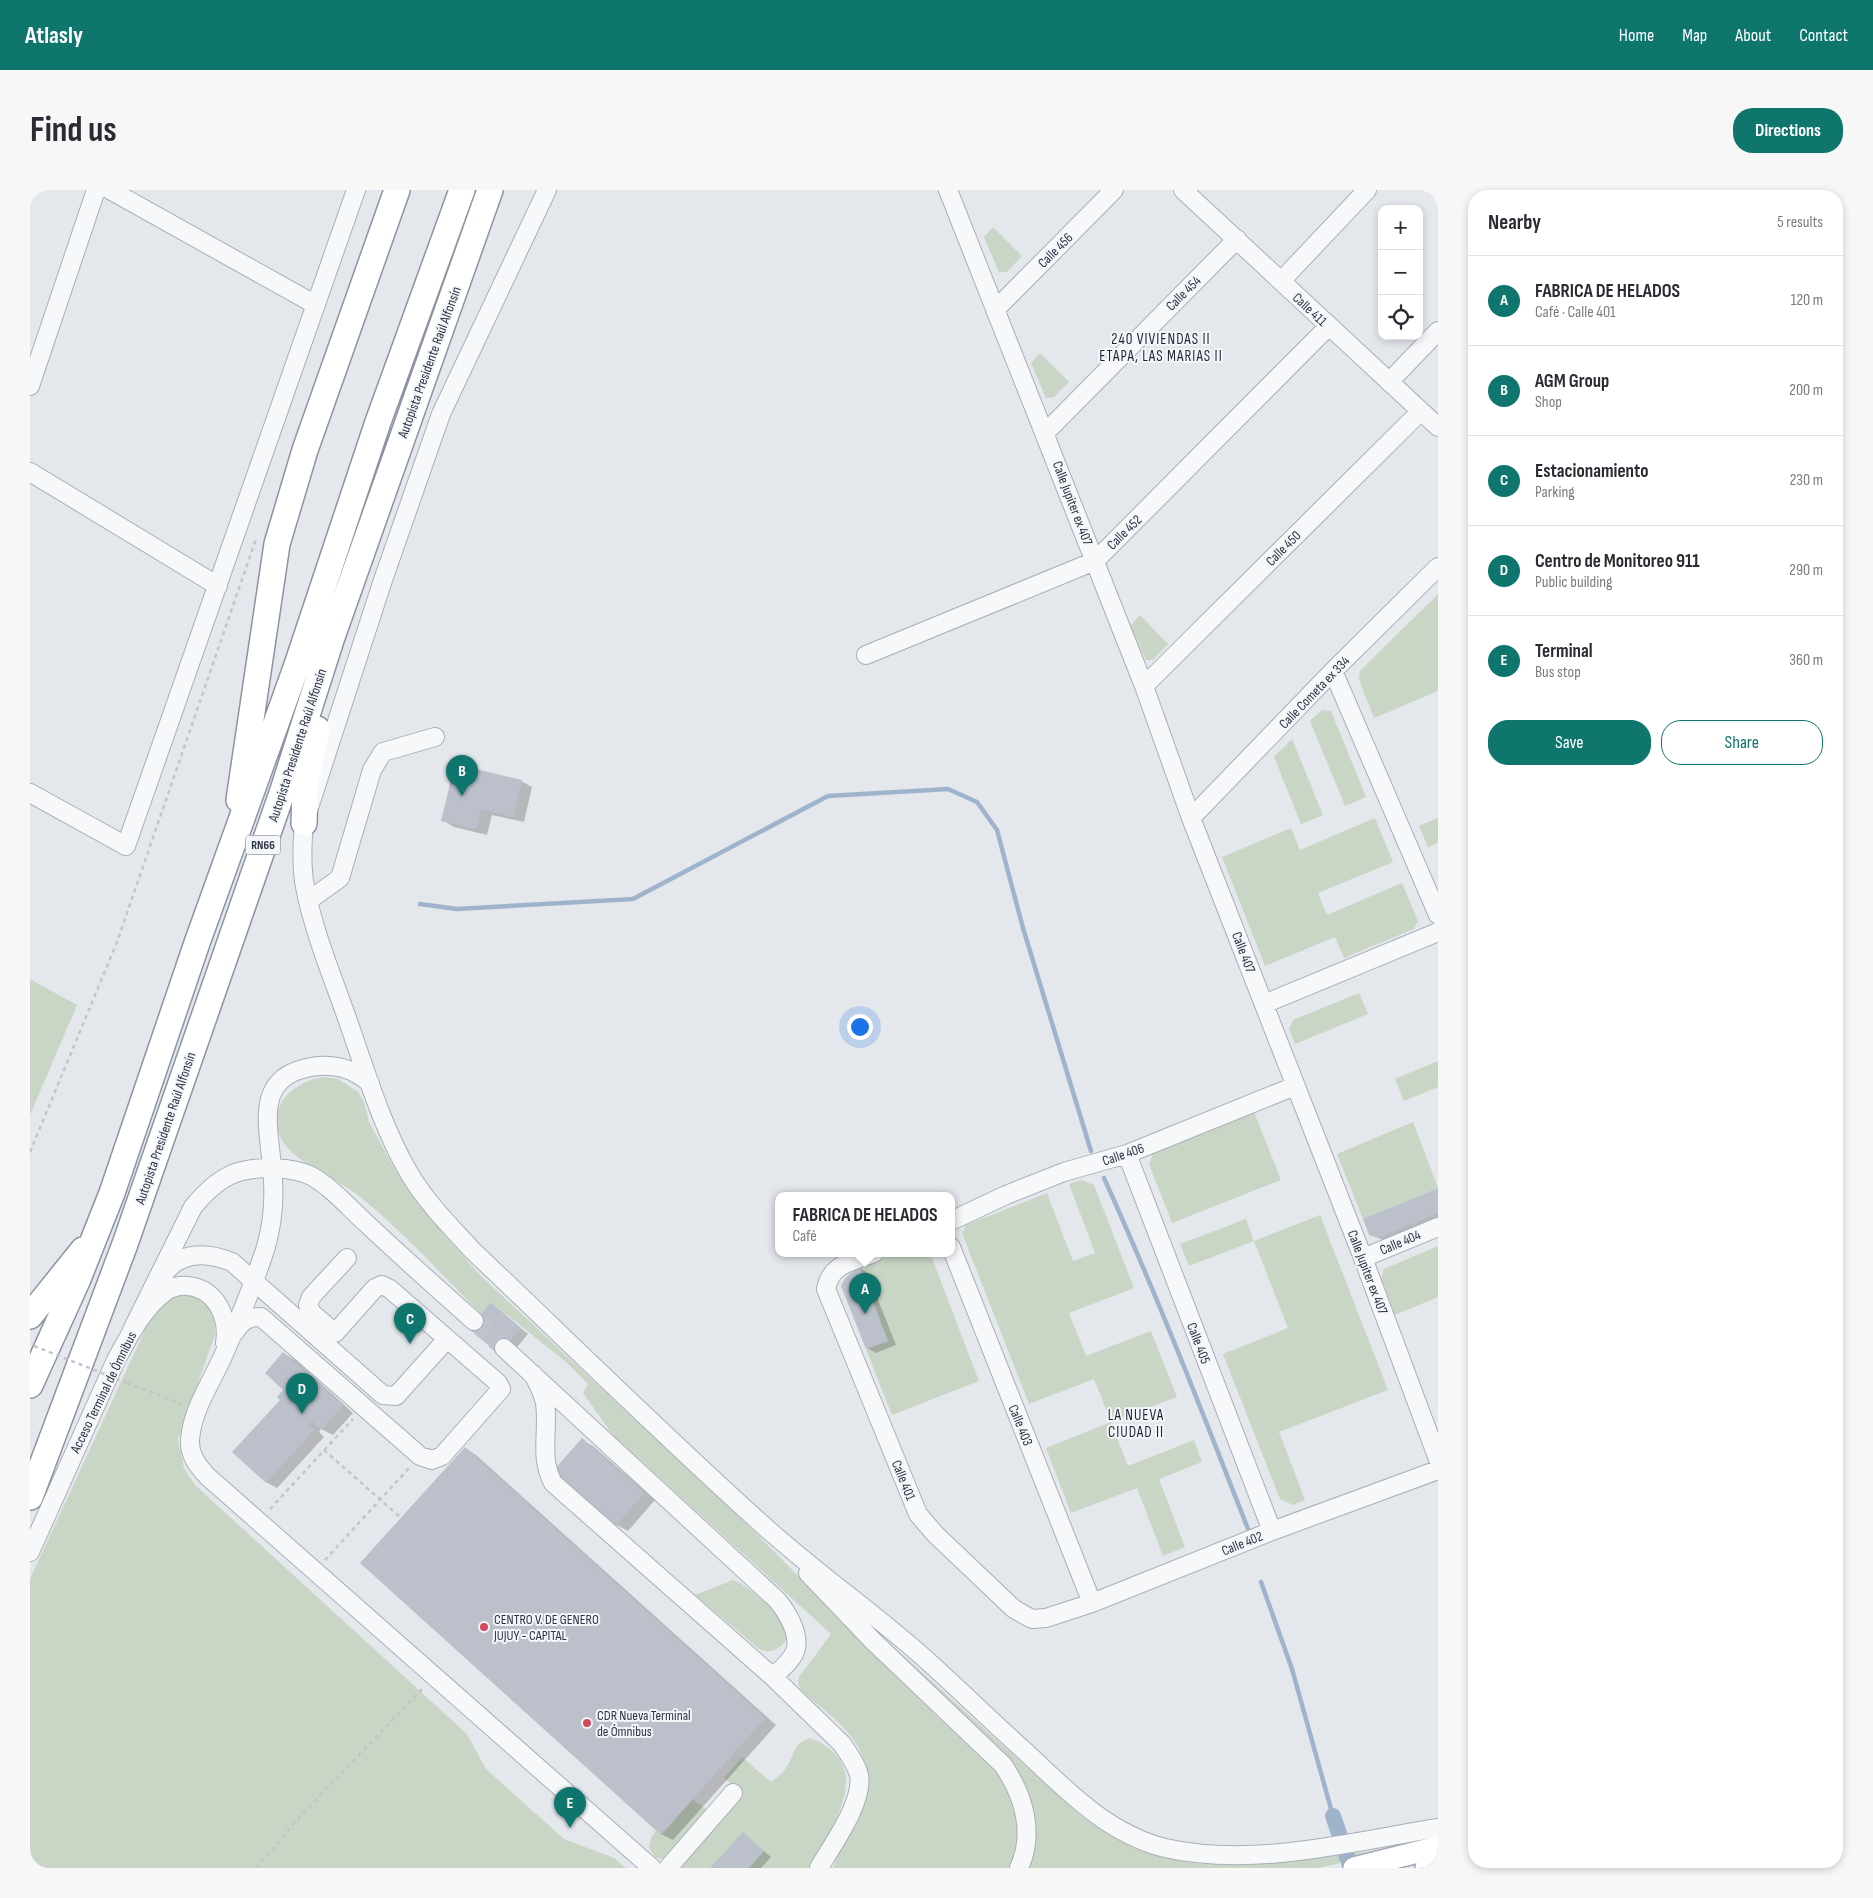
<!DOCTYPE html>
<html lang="en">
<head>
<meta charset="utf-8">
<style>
  :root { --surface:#fff; --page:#f7f7f7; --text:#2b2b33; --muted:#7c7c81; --line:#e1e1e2; --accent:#0f766e }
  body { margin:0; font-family:"Sofia Sans Condensed",sans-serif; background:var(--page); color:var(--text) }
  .controls { position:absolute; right:15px; top:15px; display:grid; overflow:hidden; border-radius:10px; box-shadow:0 2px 8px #0003 }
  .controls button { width:45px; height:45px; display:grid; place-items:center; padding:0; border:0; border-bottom:1px solid var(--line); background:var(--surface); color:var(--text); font:25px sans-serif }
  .you { position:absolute; left:829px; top:836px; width:18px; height:18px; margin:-12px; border:4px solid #fff; border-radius:50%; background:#1a73e8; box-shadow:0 0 0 8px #1a73e833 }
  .badge { display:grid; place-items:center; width:32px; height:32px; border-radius:50%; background:var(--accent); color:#fff; font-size:16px; font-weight:700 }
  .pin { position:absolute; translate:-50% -41px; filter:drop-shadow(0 1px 2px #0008) }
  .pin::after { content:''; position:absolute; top:26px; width:18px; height:15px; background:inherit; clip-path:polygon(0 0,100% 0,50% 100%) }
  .popup { position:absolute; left:745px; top:1002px; width:180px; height:65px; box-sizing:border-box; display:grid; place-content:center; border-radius:10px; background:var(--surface); filter:drop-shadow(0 1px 4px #0005); font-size:16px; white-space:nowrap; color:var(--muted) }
  .popup b { font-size:19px; color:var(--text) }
  .popup::after { content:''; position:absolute; left:50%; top:100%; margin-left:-10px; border:10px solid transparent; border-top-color:var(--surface) }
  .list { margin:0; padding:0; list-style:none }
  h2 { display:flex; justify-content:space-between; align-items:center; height:65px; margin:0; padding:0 20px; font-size:21px }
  h2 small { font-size:16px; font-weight:400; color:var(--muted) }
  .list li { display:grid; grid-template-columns:32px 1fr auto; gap:15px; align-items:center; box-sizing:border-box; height:90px; padding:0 20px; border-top:1px solid var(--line) }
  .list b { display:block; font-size:19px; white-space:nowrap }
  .list p { margin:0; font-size:16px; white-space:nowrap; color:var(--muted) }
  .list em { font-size:16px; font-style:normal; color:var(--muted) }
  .actions { display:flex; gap:10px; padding:15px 20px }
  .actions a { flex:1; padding:11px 0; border:1px solid var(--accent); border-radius:20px; text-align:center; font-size:18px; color:var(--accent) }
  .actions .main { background:var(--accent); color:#fff }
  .icon { flex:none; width:28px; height:28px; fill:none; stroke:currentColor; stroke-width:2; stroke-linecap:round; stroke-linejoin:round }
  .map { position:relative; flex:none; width:1408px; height:1678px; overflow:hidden; border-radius:20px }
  header { display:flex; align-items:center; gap:30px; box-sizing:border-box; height:70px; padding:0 25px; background:var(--accent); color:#fff }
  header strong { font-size:24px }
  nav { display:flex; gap:28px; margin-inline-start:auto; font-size:18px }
  .intro { display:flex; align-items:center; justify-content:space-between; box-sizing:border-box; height:120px; padding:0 30px }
  h1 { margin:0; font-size:35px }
  .button { padding:12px 22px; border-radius:20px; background:var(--accent); color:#fff; font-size:18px; font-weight:700 }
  main { display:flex; gap:30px; padding:0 30px }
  aside { flex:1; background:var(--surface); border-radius:20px; box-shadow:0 2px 8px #0003 }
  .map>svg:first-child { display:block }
  .green { fill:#c9d6c5 }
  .shadow { fill:#0003 }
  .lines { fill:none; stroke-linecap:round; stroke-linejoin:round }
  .stream { stroke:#9fb4cc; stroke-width:4.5 }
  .canal { stroke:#9fb4cc; stroke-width:16 }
  .building { fill:#bbc0ca }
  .minor-tunnel { stroke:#bfc3cb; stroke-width:18; stroke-dasharray:18 9; stroke-linecap:butt }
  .minor-casing { stroke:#a9aeb7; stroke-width:20 }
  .major-casing { stroke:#a3abb8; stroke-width:24 }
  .highway-casing { stroke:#8b94a3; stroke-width:28 }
  .path { stroke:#c2c5cb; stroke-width:2.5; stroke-dasharray:4 4; stroke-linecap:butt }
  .minor { stroke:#f7f8fa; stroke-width:18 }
  .major { stroke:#fff; stroke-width:21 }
  .highway { stroke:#fff; stroke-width:25 }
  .path-bridge { stroke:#c2c5cb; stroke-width:2.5; stroke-dasharray:4 4; stroke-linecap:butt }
  .poi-dot { fill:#d1495b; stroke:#f4f6f9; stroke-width:2 }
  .labels { text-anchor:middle; stroke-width:4; stroke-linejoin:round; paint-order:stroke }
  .shield { fill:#f4f6f9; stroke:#676e7b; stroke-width:1 }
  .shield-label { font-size:12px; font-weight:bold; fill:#2b3445 }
  .street-label { font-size:14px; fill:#2b3445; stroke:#f4f6f9 }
  .poi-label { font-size:14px; fill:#2b3445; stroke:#f4f6f9; text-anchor:start }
  .neighbourhood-label { font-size:15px; letter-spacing:1px; fill:#1d2536; stroke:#f4f6f9 }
</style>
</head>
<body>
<header>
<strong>Atlasly</strong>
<nav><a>Home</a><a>Map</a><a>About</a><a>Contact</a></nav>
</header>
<div class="intro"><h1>Find us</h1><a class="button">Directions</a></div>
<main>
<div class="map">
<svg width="1408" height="1678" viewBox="0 0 1408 1678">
  <rect width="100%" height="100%" fill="#e4e7ec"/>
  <path class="green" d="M963,37L992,66L977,82H969L954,47Z
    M1010,163L1039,192L1024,207L1016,208L1001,173Z
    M1408,404V501L1344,528L1329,490L1330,481Z
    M1110,425L1138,454L1123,470H1116L1100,436Z
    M1292,520L1301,521L1336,607L1315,616L1280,531Z
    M1262,549L1293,625L1271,634L1244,567Z
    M1345,628L1363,672L1288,703L1297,725L1372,693L1388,731L1384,739L1314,768L1305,747L1235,776L1192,667L1261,638L1270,660Z
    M1408,628V653L1398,657L1389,636Z
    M0,789L47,815L0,925Z
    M1329,803L1338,824L1265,854L1259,839L1263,830Z
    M1408,871V897L1374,911L1365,889Z
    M295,887L308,889L328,902L334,912L339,932L367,983L413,1044L452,1087L724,1341L892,1512L968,1584L980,1603L987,1626L989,1649L980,1678H803L837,1585C834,1546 798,1525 771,1500L768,1493L769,1487L801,1444L582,1244L553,1203L558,1194L536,1172L461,1112L451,1124C410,1083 370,1038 325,1003C303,986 261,972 250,946C236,914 267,890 295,887Z
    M1224,922L1251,990L1142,1033L1119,974L1124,961Z
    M1383,932L1408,998L1333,1029L1307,964Z
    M1051,990L1064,995L1104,1098L1039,1123L1056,1166L1121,1141L1147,1207L1081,1232L1098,1276L1164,1250L1172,1272L1129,1289L1155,1357L1133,1366L1107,1298L1041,1323L1016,1258L1081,1232L1064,1189L999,1214L932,1043L936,1035L1017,1003L1043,1071L1065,1063L1039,994Z
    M1290,1025L1358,1200L1249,1242L1275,1310L1263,1315L1250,1309L1193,1164L1258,1138L1224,1051L1159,1076L1150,1054L1216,1029L1224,1051Z
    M1408,1056V1107L1365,1125L1351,1088L1354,1079Z
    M864,1063H900L949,1191L862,1225L836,1159L858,1151L829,1076Z
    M153,1101C178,1111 185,1118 185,1145L148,1249L154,1278L165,1295L437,1544L456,1579L534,1649L584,1668L596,1678H0V1389L121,1127L134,1109Z
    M703,1390L710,1393C724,1403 775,1437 751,1456C744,1462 737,1462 729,1459L665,1405Z
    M845,1440L1052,1627C1085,1647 1123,1667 1161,1673C1220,1678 1284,1668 1343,1661L1344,1665L1289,1678H999L1004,1656L1001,1619L918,1515Z
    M780,1548C848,1575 803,1635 779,1678H645L711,1603L694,1588L712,1567L741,1592C746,1588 753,1583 756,1578C765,1565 763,1553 780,1548Z
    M662,1609L677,1620L639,1669L626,1668L619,1658L621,1648L626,1641L630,1644Z"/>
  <path class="shadow" d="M491,591L502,597L494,632L462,625L457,645L424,637L413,630Z
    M1408,999V1031L1357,1052L1340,1044Z
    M829,1078L837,1082L866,1155L846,1163L837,1158Z
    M461,1114L498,1144L478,1168Z
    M253,1163L265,1170L323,1223L303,1245L291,1239L289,1242L294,1247L247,1298L236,1292L251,1210L255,1200Z
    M552,1250L563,1256L625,1310L598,1341L587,1335Z
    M435,1258L446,1265L746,1535L643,1650L631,1644Z
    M713,1644L741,1667L731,1678H682Z"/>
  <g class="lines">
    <path class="stream" d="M390,714L427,719L603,709L798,606L918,599L947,612L967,640L993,738L1061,961
      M1074,988C1126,1103 1172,1221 1218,1339
      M1231,1392L1262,1479L1303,1626"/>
    <path class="canal" d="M1303,1626L1321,1678"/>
  </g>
  <path class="building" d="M425,574L492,590L483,627L451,619L446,639L411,631Z
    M1408,998V1023L1348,1048L1339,1045L1333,1029Z
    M829,1076L858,1151L836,1159L811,1096L815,1088Z
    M461,1112L491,1138L469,1164L438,1138Z
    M253,1162L313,1216L291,1240L282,1231L278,1235L284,1240L236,1293L202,1262L250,1210L247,1207L253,1200L235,1183Z
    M552,1248L614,1303L586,1336L523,1281Z
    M435,1257L735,1528L631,1645L330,1373Z
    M713,1642L734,1661L719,1678H680Z"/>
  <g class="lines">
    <path class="minor-tunnel" d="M444,1131L474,1158"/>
    <g class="minor-casing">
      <path id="minor" d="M80,0L286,115
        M517,0L411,224L353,390L274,633C272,655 271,676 275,697C284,743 303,788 318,831C336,882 352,937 379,983C396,1012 420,1036 442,1060C539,1152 635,1247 734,1336C785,1382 841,1421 892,1466C928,1498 962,1532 998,1564C1038,1602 1079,1644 1135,1658C1224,1678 1320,1652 1408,1638
        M918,0L1114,496L1161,628L1333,1068L1408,1269
        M1153,0L1408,237
        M1251,91L1337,0
        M965,120L1084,0
        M1359,192L1408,141
        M0,196L66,0
        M1015,243L1207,49
        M0,282L188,396
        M836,465L1065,371L1299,136
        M1303,481L1408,725
        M1114,496L1391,221
        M0,603L96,656L326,0
        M1161,628L1303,481L1408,377
        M278,711L310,688L342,580L353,562L405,547
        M1234,814L1408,742
        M340,893C322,878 304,873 281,877C223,887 239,936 242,978C245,1005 243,1034 235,1060C223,1096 208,1132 193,1166C181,1193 162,1220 160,1250C159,1265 168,1276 177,1286L622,1678
        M1097,964L1242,1341
        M921,1031L976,1005L1034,982L1097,964L1265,896
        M921,1057L1062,1413
        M844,1063C822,1072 801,1073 796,1099L888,1324L905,1344L984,1419L1002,1429L1016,1428L1062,1413L1242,1341L1408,1280
        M1333,1068L1408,1037
        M132,1087C149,1060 177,1062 202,1072L353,1205L366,1206L417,1149
        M102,1140L163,1017C188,987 206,977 245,978C256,979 268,980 279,985C300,995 319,1018 337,1034C372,1067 408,1099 444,1131
        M205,1142C212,1131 217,1127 231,1127L390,1266L402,1270L412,1266L471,1199L468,1193L360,1099L352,1095L345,1098L305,1143L282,1123L278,1115L281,1107L317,1068
        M474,1158L747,1410C757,1422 769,1442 766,1458C764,1469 751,1479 743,1487
        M503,1184C508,1194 513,1203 515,1213C519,1241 509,1267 523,1293L743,1487L812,1554C819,1564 826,1574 829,1585C834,1612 802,1655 789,1678
        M0,1362L86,1170C99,1146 113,1118 136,1101C141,1097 151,1095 158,1096C186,1099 199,1127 195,1153
        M778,1383L843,1451L973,1575C994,1606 1005,1643 989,1678
        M638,1678L703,1603"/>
    </g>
    <g class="major-casing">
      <path id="major" d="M1324,1678L1408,1657
        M1396,1678L1408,1675"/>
    </g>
    <g class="highway-casing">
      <path id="highway" d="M209,610L247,354L275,260L367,0
        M274,633L275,596L287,539
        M0,1126L53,1060
        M0,1195L48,1089L82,1003L167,753L267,475L348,232L432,0
        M0,1307L95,1054L253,600L302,447L460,0"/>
    </g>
    <path class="path" d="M0,962L87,752L226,349
      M97,1193L152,1214
      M294,1260L371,1328
      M240,1319L323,1229
      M295,1370L379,1278
      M226,1678L275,1621L394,1497"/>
    <use href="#minor" class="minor"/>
    <use href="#major" class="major"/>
    <use href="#highway" class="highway"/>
    <path class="path-bridge" d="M4,1156L97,1193"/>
  </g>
  <g class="poi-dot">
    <circle cx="454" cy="1437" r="5"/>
    <circle cx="557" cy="1533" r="5"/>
  </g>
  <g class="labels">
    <rect class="shield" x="215.5" y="645.5" width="35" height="19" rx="4"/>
    <g class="shield-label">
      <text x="233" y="659">RN66</text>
    </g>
    <g class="street-label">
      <text transform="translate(1025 60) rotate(-45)" y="5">Calle 456</text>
      <text transform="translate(1153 103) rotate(-45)" y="5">Calle 454</text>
      <text transform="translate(1280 119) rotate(43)" y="5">Calle 411</text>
      <text transform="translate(399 172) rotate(-70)" y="5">Autopista Presidente Raúl Alfonsín</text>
      <text transform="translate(1043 313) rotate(69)" y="5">Calle Jupiter ex 407</text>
      <text transform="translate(1094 342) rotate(-45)" y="5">Calle 452</text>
      <text transform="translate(1253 358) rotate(-45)" y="5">Calle 450</text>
      <text transform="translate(1284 502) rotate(-46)" y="5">Calle Cometa ex 334</text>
      <text transform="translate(267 555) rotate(-72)" y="5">Autopista Presidente Raúl Alfonsín</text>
      <text transform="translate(1214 762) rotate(69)" y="5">Calle 407</text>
      <text transform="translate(135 938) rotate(-71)" y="5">Autopista Presidente Raúl Alfonsín</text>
      <text transform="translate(1093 964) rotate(-19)" y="5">Calle 406</text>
      <text transform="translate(1370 1052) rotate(-23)" y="5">Calle 404</text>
      <text transform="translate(1338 1082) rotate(69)" y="5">Calle Jupiter ex 407</text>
      <text transform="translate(1169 1153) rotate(69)" y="5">Calle 405</text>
      <text transform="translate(73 1202) rotate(-64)" y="5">Acceso Terminal de Ómnibus</text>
      <text transform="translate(991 1235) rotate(68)" y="5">Calle 403</text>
      <text transform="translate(874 1290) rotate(68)" y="5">Calle 401</text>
      <text transform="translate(1212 1353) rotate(-22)" y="5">Calle 402</text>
    </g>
    <g class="poi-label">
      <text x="464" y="1434">CENTRO V. DE GENERO<tspan x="464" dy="16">JUJUY - CAPITAL</tspan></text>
      <text x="567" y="1530">CDR Nueva Terminal<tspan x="567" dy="16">de Ómnibus</tspan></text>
    </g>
    <g class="neighbourhood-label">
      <text x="1131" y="154">240 VIVIENDAS II<tspan x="1131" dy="17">ETAPA, LAS MARIAS II</tspan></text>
      <text x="1106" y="1230">LA NUEVA<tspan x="1106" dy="17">CIUDAD II</tspan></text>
    </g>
  </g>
</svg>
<div class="controls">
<button>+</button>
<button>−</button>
<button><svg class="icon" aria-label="locate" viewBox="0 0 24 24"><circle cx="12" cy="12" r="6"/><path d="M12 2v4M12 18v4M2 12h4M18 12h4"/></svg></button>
</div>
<div class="you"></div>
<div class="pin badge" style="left:835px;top:1124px">A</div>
<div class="popup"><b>FABRICA DE HELADOS</b>Café</div>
<div class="pin badge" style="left:432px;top:606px">B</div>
<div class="pin badge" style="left:380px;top:1154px">C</div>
<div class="pin badge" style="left:272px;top:1224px">D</div>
<div class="pin badge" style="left:540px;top:1638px">E</div>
</div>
<aside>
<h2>Nearby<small>5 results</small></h2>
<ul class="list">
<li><span class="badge">A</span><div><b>FABRICA DE HELADOS</b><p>Café · Calle 401</p></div><em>120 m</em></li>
<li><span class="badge">B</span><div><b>AGM Group</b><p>Shop</p></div><em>200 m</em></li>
<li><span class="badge">C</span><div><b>Estacionamiento</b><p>Parking</p></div><em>230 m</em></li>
<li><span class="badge">D</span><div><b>Centro de Monitoreo 911</b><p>Public building</p></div><em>290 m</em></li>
<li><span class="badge">E</span><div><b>Terminal</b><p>Bus stop</p></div><em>360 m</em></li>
</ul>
<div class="actions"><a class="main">Save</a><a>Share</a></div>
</aside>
</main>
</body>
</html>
